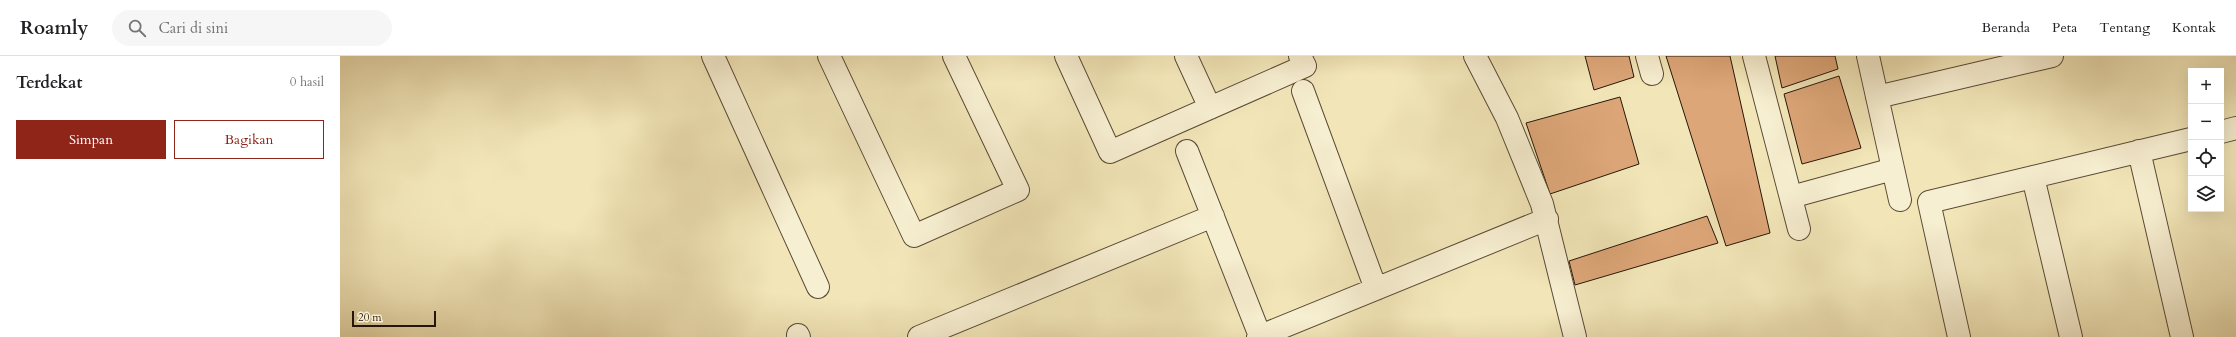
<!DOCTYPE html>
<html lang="id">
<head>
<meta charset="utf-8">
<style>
  :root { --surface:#fff; --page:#f6f6f6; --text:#202124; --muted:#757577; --line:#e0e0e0; --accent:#8f2418 }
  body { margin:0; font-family:Cardo,serif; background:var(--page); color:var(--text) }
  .controls { position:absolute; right:12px; top:12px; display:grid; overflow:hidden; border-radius:0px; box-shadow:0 4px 16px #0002 }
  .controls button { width:36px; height:36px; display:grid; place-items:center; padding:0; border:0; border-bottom:1px solid var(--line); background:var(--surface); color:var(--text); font:20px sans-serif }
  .scale { position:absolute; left:12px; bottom:10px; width:84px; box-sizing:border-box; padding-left:4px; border:2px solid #261609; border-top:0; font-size:11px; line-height:14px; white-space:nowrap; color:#261609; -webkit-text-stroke:3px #f7efd1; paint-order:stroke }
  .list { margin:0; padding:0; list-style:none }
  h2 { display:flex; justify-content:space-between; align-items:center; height:52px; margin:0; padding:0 16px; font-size:17px }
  h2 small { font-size:13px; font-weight:400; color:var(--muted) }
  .actions { display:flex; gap:8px; padding:12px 16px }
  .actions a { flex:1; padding:9px 0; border:1px solid var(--accent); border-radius:0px; text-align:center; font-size:14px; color:var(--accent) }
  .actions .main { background:var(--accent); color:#fff }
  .icon { flex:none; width:22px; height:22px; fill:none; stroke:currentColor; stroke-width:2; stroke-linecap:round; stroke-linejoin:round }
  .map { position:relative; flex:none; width:1896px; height:281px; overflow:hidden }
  header { display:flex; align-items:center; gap:24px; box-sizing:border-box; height:56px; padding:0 20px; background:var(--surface); border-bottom:1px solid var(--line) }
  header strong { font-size:19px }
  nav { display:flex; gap:22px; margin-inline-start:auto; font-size:14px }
  .search { width:280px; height:36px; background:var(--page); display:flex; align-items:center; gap:10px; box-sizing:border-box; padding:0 14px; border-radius:22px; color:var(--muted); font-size:15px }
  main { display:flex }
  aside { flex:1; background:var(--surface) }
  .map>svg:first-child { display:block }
  .building { fill:#dda678; stroke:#261609 }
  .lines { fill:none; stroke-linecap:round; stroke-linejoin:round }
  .minor-casing { stroke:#594a35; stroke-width:24 }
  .minor { stroke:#f7efd1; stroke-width:22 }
</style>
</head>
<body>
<header>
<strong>Roamly</strong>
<div class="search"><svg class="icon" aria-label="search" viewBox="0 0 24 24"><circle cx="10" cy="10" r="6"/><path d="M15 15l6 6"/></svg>Cari di sini</div>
<nav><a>Beranda</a><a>Peta</a><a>Tentang</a><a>Kontak</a></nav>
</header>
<main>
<aside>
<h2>Terdekat<small>0 hasil</small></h2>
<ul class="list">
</ul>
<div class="actions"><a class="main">Simpan</a><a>Bagikan</a></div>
</aside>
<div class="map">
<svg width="1896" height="281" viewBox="0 0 1896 281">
  <rect width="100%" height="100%" fill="#f2e6b8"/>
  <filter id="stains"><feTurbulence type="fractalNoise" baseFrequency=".005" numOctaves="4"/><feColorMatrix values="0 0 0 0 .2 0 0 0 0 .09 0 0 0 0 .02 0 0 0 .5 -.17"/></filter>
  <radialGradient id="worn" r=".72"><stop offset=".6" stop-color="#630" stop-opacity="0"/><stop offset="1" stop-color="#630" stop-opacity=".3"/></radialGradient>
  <path class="building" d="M1245,0H1289L1294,21L1254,34Z
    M1326,0H1390L1430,177L1386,190Z
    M1435,0H1495L1498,13L1442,32Z
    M1499,20L1521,92L1462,108L1444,38Z
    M1280,41L1299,108L1210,138L1186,67Z
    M1367,160L1378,187L1235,229L1229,205Z"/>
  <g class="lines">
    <g class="minor-casing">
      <path id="minor" d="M373,0L478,231
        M489,0L574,180L678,134L614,0
        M726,0L770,96L965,10L960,0
        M846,0L870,52
        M1135,0L1167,62L1202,148L1235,281
        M1307,0L1312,18
        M1414,0L1459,173
        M1528,0L1560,144
        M963,35L1036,233
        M1537,41L1712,0
        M1881,76L1896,72
        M847,95L920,280
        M1799,95L1842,281
        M1693,121L1731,281
        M1451,141L1553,113
        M458,279L459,281
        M579,281L873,160
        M918,281L1207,163
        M1619,281L1589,146L1851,83"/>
    </g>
    <use href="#minor" class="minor"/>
  </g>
  <rect width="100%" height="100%" filter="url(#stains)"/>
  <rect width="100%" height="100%" fill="url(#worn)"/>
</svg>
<div class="controls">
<button>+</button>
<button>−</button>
<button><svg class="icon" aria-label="locate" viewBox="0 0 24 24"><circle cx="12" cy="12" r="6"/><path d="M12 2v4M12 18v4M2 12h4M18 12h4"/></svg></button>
<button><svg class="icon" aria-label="layers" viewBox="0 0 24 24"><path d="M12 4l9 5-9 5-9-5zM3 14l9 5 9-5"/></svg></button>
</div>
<div class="scale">20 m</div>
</div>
</main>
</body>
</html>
